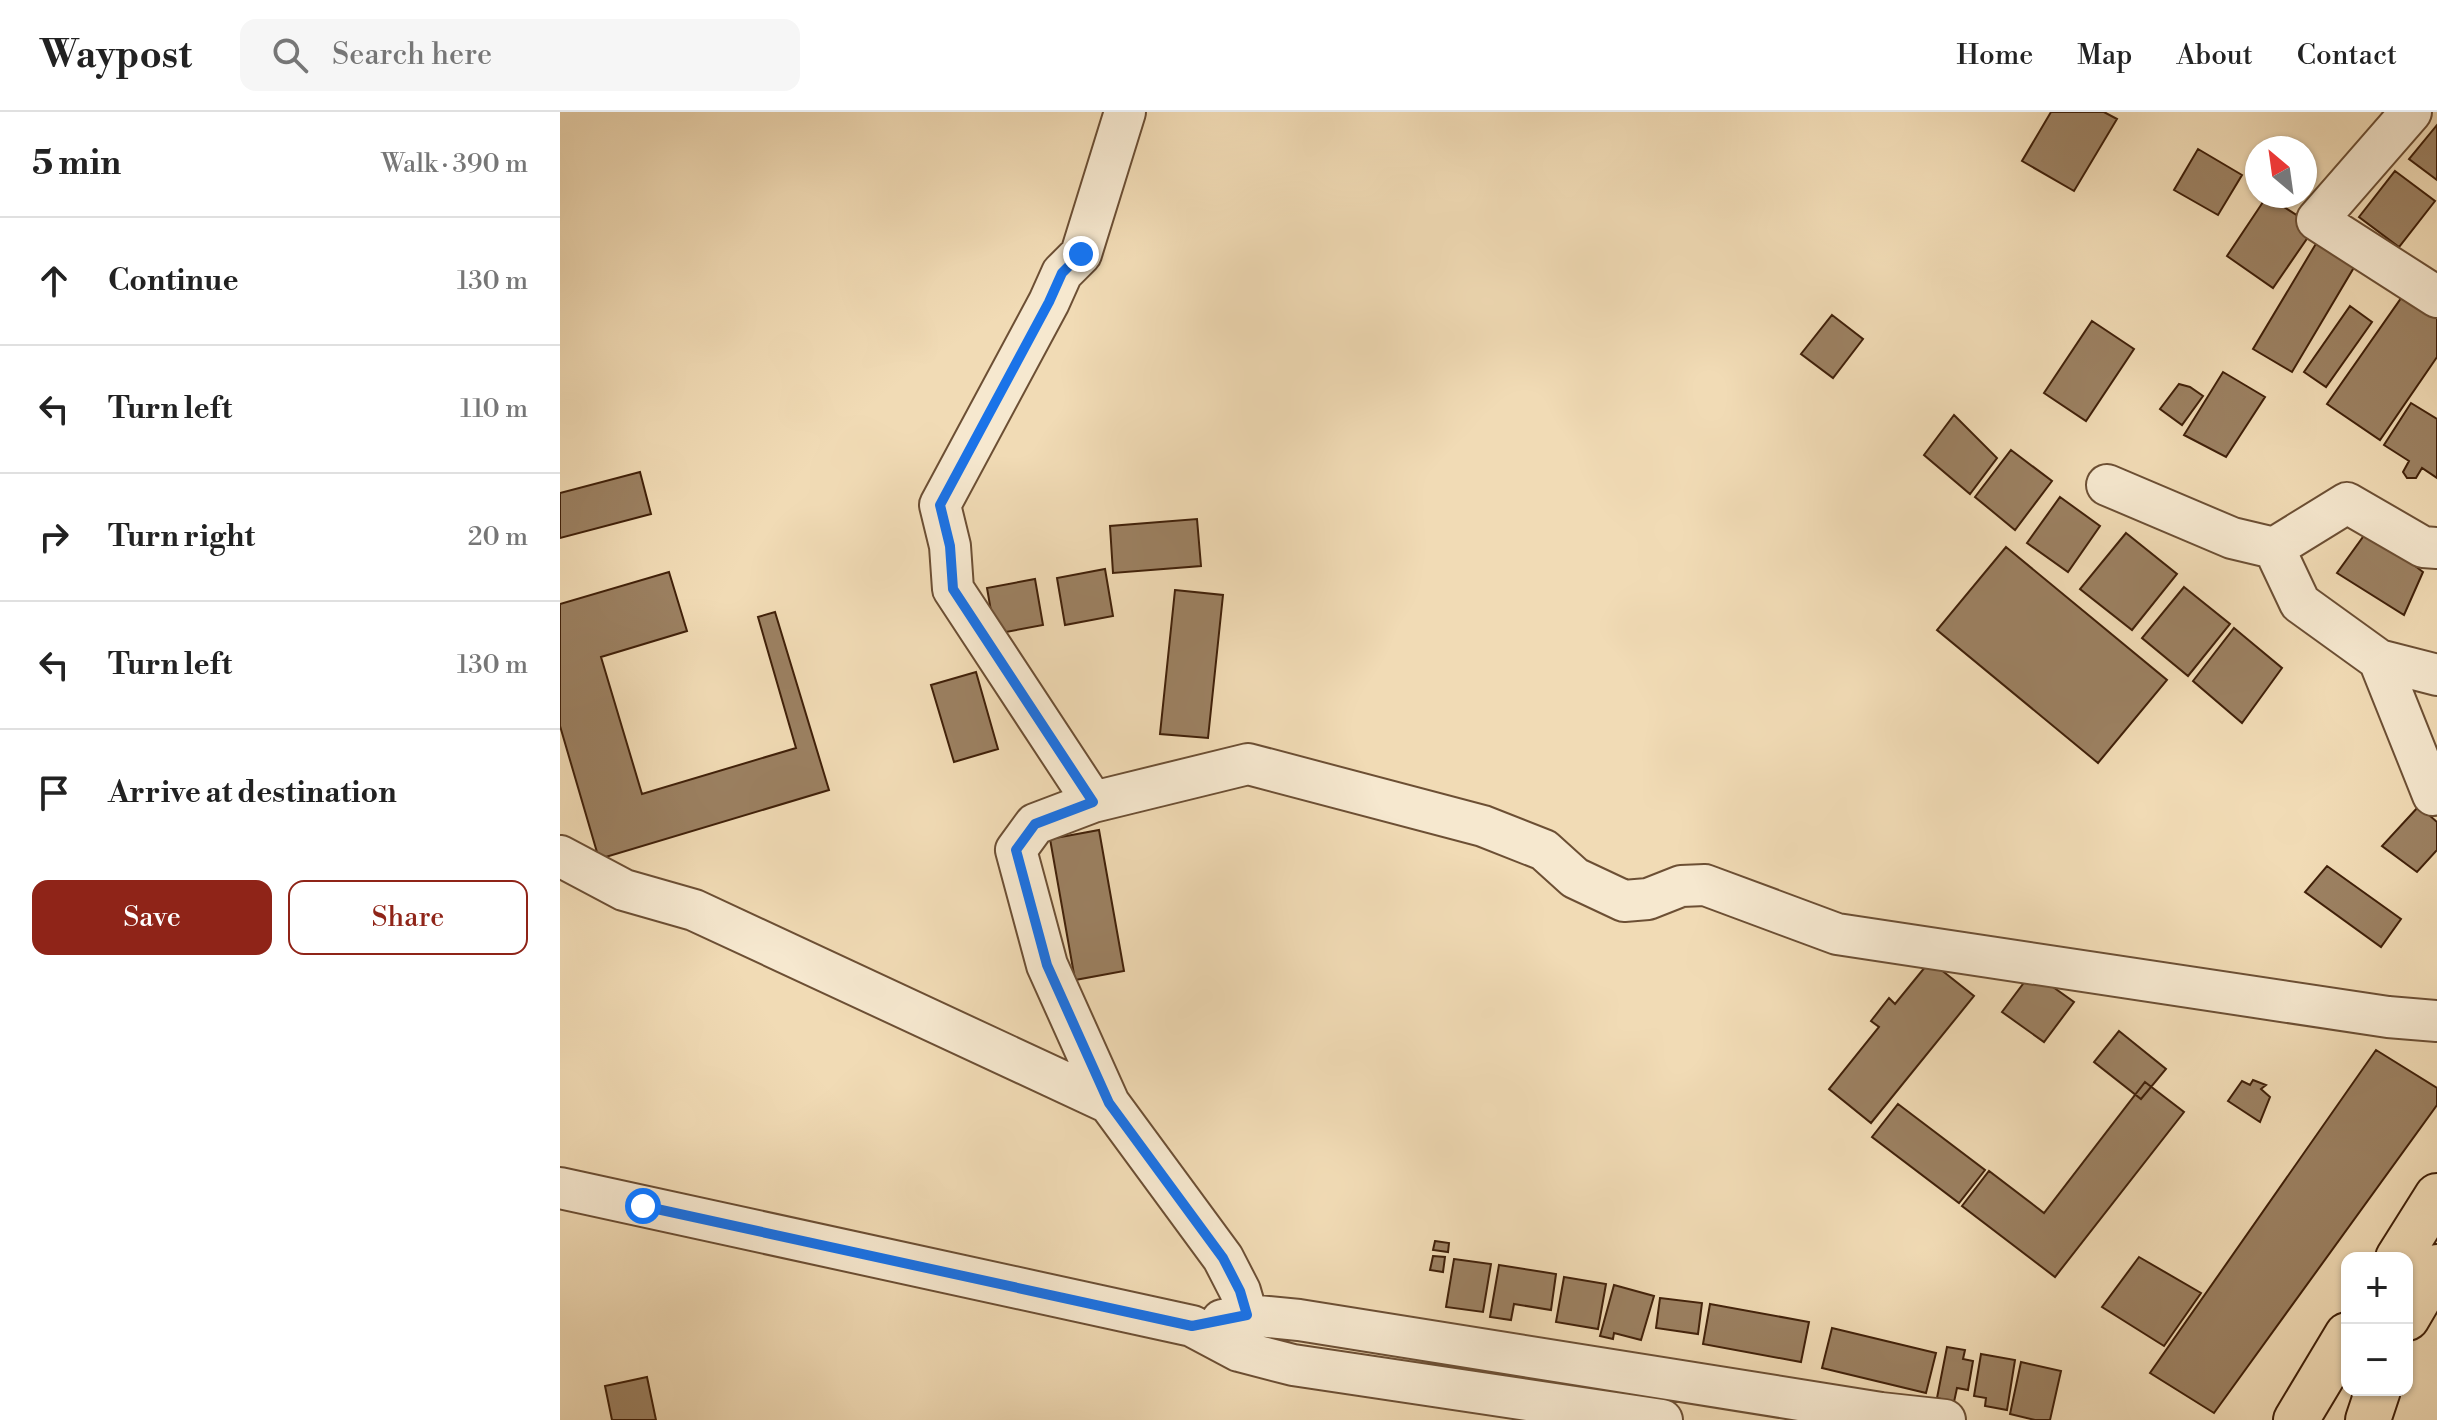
<!DOCTYPE html>
<html lang="en">
<head>
<meta charset="utf-8">
<style>
  :root { --surface:#fff; --page:#f6f6f6; --text:#222; --muted:#767676; --line:#e0e0e0; --accent:#8f2418 }
  body { margin:0; font-family:"Libre Bodoni",serif; background:var(--page); color:var(--text) }
  .controls { position:absolute; right:24px; bottom:24px; display:grid; overflow:hidden; border-radius:16px; box-shadow:0 2px 6px #0004 }
  .controls button { width:72px; height:72px; display:grid; place-items:center; padding:0; border:0; border-bottom:2px solid var(--line); background:var(--surface); color:var(--text); font:40px sans-serif }
  .compass { position:absolute; left:1685px; top:24px; width:72px; height:72px; border-radius:50%; background:var(--surface); box-shadow:0 2px 6px #0004; rotate:331deg }
  .stop { position:absolute; width:24px; height:24px; margin:-18px; border:6px solid #1a73e8; border-radius:50%; background:#fff }
  .stop.end { background:#1a73e8; border-color:#fff; box-shadow:0 2px 8px #0008 }
  .list { margin:0; padding:0; list-style:none }
  h2 { display:flex; justify-content:space-between; align-items:center; height:104px; margin:0; padding:0 32px; font-size:34px }
  h2 small { font-size:26px; font-weight:400; color:var(--muted) }
  .list li { display:grid; grid-template-columns:52px 1fr auto; gap:24px; align-items:center; box-sizing:border-box; height:128px; padding:0 32px; border-top:2px solid var(--line) }
  .list b { display:block; font-size:30px; white-space:nowrap }
  .list em { font-size:26px; font-style:normal; color:var(--muted) }
  .actions { display:flex; gap:16px; padding:24px 32px }
  .actions a { flex:1; padding:18px 0; border:2px solid var(--accent); border-radius:16px; text-align:center; font-size:28px; color:var(--accent) }
  .actions .main { background:var(--accent); color:#fff }
  .icon { flex:none; width:44px; height:44px; fill:none; stroke:currentColor; stroke-width:2; stroke-linecap:round; stroke-linejoin:round }
  .map { position:relative; flex:none; width:1877px; height:1308px; overflow:hidden }
  header { display:flex; align-items:center; gap:48px; box-sizing:border-box; height:112px; padding:0 40px; background:var(--surface); border-bottom:2px solid var(--line) }
  header strong { font-size:38px }
  nav { display:flex; gap:44px; margin-inline-start:auto; font-size:28px }
  .search { width:560px; height:72px; background:var(--page); display:flex; align-items:center; gap:20px; box-sizing:border-box; padding:0 28px; border-radius:16px; color:var(--muted); font-size:30px }
  main { display:flex }
  aside { flex:1; background:var(--surface) }
  .map>svg:first-child { display:block }
  .building { fill:#9c8162; stroke:#402009; stroke-width:2 }
  .lines { fill:none; stroke-linecap:round; stroke-linejoin:round }
  .minor-casing { stroke:#6c4f34; stroke-width:44 }
  .major-casing { stroke:#402009; stroke-width:48 }
  .minor { stroke:#f6e8cf; stroke-width:40 }
  .major { stroke:#f1dbb5; stroke-width:44 }
  .route { stroke:#1a73e8; stroke-width:10 }
</style>
</head>
<body>
<header>
<strong>Waypost</strong>
<div class="search"><svg class="icon" aria-label="search" viewBox="0 0 24 24"><circle cx="10" cy="10" r="6"/><path d="M15 15l6 6"/></svg>Search here</div>
<nav><a>Home</a><a>Map</a><a>About</a><a>Contact</a></nav>
</header>
<main>
<aside>
<h2>5 min<small>Walk · 390 m</small></h2>
<ul class="list">
<li><svg class="icon" aria-label="ahead" viewBox="0 0 24 24"><path d="M12 20V5M6 11l6-6 6 6"/></svg><div><b>Continue</b></div><em>130 m</em></li>
<li><svg class="icon" aria-label="left" viewBox="0 0 24 24"><path d="M17 20v-9H6M10 6l-5 5 5 5"/></svg><div><b>Turn left</b></div><em>110 m</em></li>
<li><svg class="icon" aria-label="right" viewBox="0 0 24 24"><path d="M7 20v-9h11M14 6l5 5-5 5"/></svg><div><b>Turn right</b></div><em>20 m</em></li>
<li><svg class="icon" aria-label="left" viewBox="0 0 24 24"><path d="M17 20v-9H6M10 6l-5 5 5 5"/></svg><div><b>Turn left</b></div><em>130 m</em></li>
<li><svg class="icon" aria-label="arrive" viewBox="0 0 24 24"><path d="M6 21V4h12l-3 4 3 4H6"/></svg><div><b>Arrive at destination</b></div></li>
</ul>
<div class="actions"><a class="main">Save</a><a>Share</a></div>
</aside>
<div class="map">
<svg width="1877" height="1308" viewBox="0 0 1877 1308">
  <rect width="100%" height="100%" fill="#f1dbb5"/>
  <filter id="stains"><feTurbulence type="fractalNoise" baseFrequency=".0025" numOctaves="4"/><feColorMatrix values="0 0 0 0 .2 0 0 0 0 .09 0 0 0 0 .02 0 0 0 .5 -.17"/></filter>
  <radialGradient id="worn" r=".72"><stop offset=".6" stop-color="#630" stop-opacity="0"/><stop offset="1" stop-color="#630" stop-opacity=".3"/></radialGradient>
  <path class="building" d="M1491,0H1544L1557,7L1514,79L1462,49Z
    M1877,13V68L1849,47Z
    M1638,37L1682,63L1658,103L1614,78Z
    M1835,59L1875,89L1839,135L1799,105Z
    M1707,84L1755,115L1713,176L1667,144Z
    M1757,130L1796,152L1732,260L1693,237Z
    M1844,182L1877,205V245L1820,328L1767,292Z
    M1790,194L1812,210L1766,275L1744,260Z
    M1272,203L1303,227L1273,266L1241,242Z
    M1532,209L1574,237L1526,309L1484,281Z
    M1663,260L1705,285L1666,345L1624,323Z
    M1619,272L1630,275L1643,284L1622,313L1600,297Z
    M1851,291L1877,307V366L1862,356L1856,366H1847L1843,360L1849,349L1824,333Z
    M1394,303L1437,346L1410,382L1364,343Z
    M1451,338L1492,369L1455,418L1415,385Z
    M80,360L91,402L0,426V381Z
    M1500,385L1540,414L1508,460L1467,431Z
    M637,407L641,454L553,461L550,414Z
    M1808,418L1863,460L1844,503L1777,461Z
    M1566,421L1617,462L1572,518L1520,477Z
    M1446,435L1607,568L1538,651L1377,518Z
    M545,457L553,504L505,513L497,466Z
    M109,460L127,519L41,545L82,682L236,636L198,505L215,500L269,678L39,747L0,614V492Z
    M475,467L483,513L435,522L427,476Z
    M1624,475L1670,512L1628,564L1582,526Z
    M615,478L663,483L648,626L600,622Z
    M1674,516L1722,556L1682,611L1633,569Z
    M416,560L438,637L394,650L371,573Z
    M1859,694L1877,710V738L1857,760L1822,734Z
    M539,718L564,859L515,868L490,727Z
    M1767,754L1841,807L1821,835L1745,780Z
    M1370,849L1414,884L1311,1011L1269,977L1319,915L1311,909L1329,886L1335,892Z
    M1472,860L1514,890L1484,930L1442,900Z
    M1559,919L1606,957L1581,987L1534,950Z
    M1816,938L1877,976V993L1654,1301L1590,1261Z
    M1693,968L1706,973L1701,977L1710,985L1700,1010L1668,989L1682,969L1690,973Z
    M1585,970L1624,1000L1495,1165L1402,1094L1429,1059L1484,1101Z
    M1338,992L1425,1058L1399,1091L1312,1025Z
    M875,1129L889,1131L888,1140L873,1138Z
    M873,1144L885,1145L883,1160L870,1158Z
    M1579,1145L1641,1181L1604,1234L1542,1195Z
    M894,1147L931,1152L923,1200L886,1195Z
    M939,1153L996,1162L991,1198L954,1192L951,1208L930,1205Z
    M1004,1165L1046,1172L1038,1217L996,1210Z
    M1054,1173L1094,1184L1081,1228L1054,1221L1053,1227L1040,1224Z
    M1100,1186L1142,1191L1138,1222L1096,1216Z
    M1150,1192L1249,1210L1241,1250L1143,1232Z
    M1272,1216L1376,1241L1366,1281L1262,1256Z
    M1387,1235L1405,1238L1403,1247L1413,1249L1408,1278L1397,1276L1394,1290L1377,1286Z
    M1421,1242L1455,1248L1447,1298L1425,1294L1426,1286L1414,1284Z
    M1461,1250L1501,1259L1490,1308H1475L1450,1302Z
    M87,1265L96,1308H52L45,1274Z"/>
  <g class="lines">
    <g class="minor-casing">
      <path id="minor" d="M565,0L521,142L502,161L489,190L380,393L390,434L393,477L533,690L475,712L456,738L487,853L549,991L663,1146L680,1179L687,1203L679,1239
        M1851,0L1757,108L1877,185
        M1547,373L1672,426L1714,436L1787,391L1863,435L1877,436
        M1714,436L1740,491L1819,548L1873,683
        M1819,548L1877,563
        M533,690L688,652L923,714L984,738L1015,766L1064,789L1088,787L1121,774L1145,773L1277,822L1828,905L1877,909
        M0,744L64,778L134,798L549,991
        M0,1076L632,1214L679,1239L733,1253L1102,1308
        M662,1208L687,1203L739,1208L1321,1301L1385,1308"/>
    </g>
    <g class="major-casing">
      <path id="major" d="M1838,1146L1877,1084
        M1847,1206L1877,1155
        M1736,1308L1787,1223
        M1808,1308L1818,1278"/>
    </g>
    <use href="#minor" class="minor"/>
    <use href="#major" class="major"/>
  </g>
  <g class="lines">
    <path class="route" d="M83,1094L632,1214L687,1203L680,1179L663,1146L549,991L487,853L456,738L475,712L533,690L393,477L390,434L380,393L489,190L502,161L521,142"/>
  </g>
  <rect width="100%" height="100%" filter="url(#stains)"/>
  <rect width="100%" height="100%" fill="url(#worn)"/>
</svg>
<div class="controls">
<button>+</button>
<button>−</button>
</div>
<svg class="compass" viewBox="-18 -18 36 36"><path d="M0-13l5 13h-10z" fill="#e53935"/><path d="M0 13l5-13h-10z" fill="#767676"/></svg>
<div class="stop" style="left:83px;top:1094px"></div>
<div class="stop end" style="left:521px;top:142px"></div>
</div>
</main>
</body>
</html>
